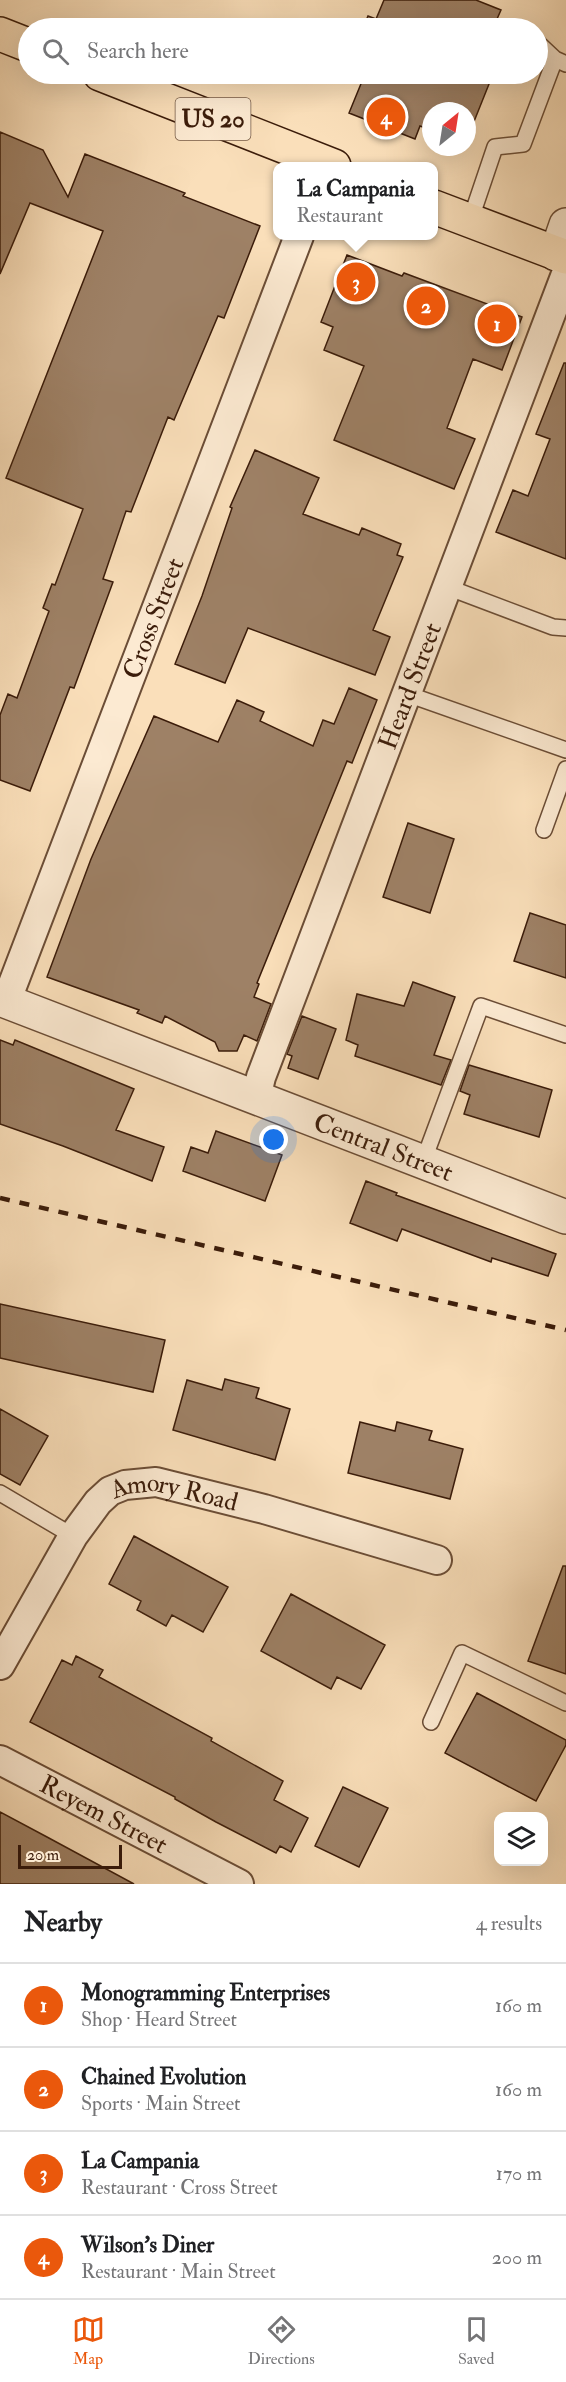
<!DOCTYPE html>
<html lang="en">
<head>
<meta charset="utf-8">
<style>
  :root { --surface:#fff; --page:#f2f2f2; --text:#202124; --muted:#757577; --line:#e0e0e0; --accent:#ea580c }
  body { margin:0; font-family:"IM FELL Double Pica",serif; background:var(--page); color:var(--text) }
  .controls { position:absolute; right:18px; bottom:18px; display:grid; overflow:hidden; border-radius:12px; box-shadow:0 6px 24px #0002 }
  .controls button { width:54px; height:54px; display:grid; place-items:center; padding:0; border:0; border-bottom:2px solid var(--line); background:var(--surface); color:var(--text); font:30px sans-serif }
  .compass { position:absolute; left:422px; top:102px; width:54px; height:54px; border-radius:50%; background:var(--surface); box-shadow:0 6px 24px #0002; rotate:30deg }
  .scale { position:absolute; left:18px; bottom:15px; width:104px; box-sizing:border-box; padding-left:6px; border:3px solid #3b1c0a; border-top:0; font-size:16px; line-height:21px; white-space:nowrap; color:#3b1c0a; -webkit-text-stroke:4px #fcead2; paint-order:stroke }
  .you { position:absolute; left:274px; top:1140px; width:21px; height:21px; margin:-15px; border:4px solid #fff; border-radius:50%; background:#1a73e8; box-shadow:0 0 0 9px #1a73e833 }
  .badge { display:grid; place-items:center; width:39px; height:39px; border-radius:50%; background:var(--accent); color:#fff; font-size:20px; font-weight:700 }
  .pin { position:absolute; translate:-50% -50%; border:3px solid #fff; box-shadow:0 2px 6px #0006 }
  .popup { position:absolute; left:273px; top:162px; width:165px; height:78px; box-sizing:border-box; display:grid; place-content:center; border-radius:12px; background:var(--surface); filter:drop-shadow(0 2px 4px #0005); font-size:20px; white-space:nowrap; color:var(--muted) }
  .popup b { font-size:22px; color:var(--text) }
  .popup::after { content:''; position:absolute; left:50%; top:100%; margin-left:-12px; border:12px solid transparent; border-top-color:var(--surface) }
  .list { margin:0; padding:0; list-style:none }
  h2 { display:flex; justify-content:space-between; align-items:center; height:78px; margin:0; padding:0 24px; font-size:26px }
  h2 small { font-size:20px; font-weight:400; color:var(--muted) }
  .list li { display:grid; grid-template-columns:39px 1fr auto; gap:18px; align-items:center; box-sizing:border-box; height:84px; padding:0 24px; border-top:2px solid var(--line) }
  .list b { display:block; font-size:22px; white-space:nowrap }
  .list p { margin:0; font-size:20px; white-space:nowrap; color:var(--muted) }
  .list em { font-size:20px; font-style:normal; color:var(--muted) }
  .icon { flex:none; width:33px; height:33px; fill:none; stroke:currentColor; stroke-width:2; stroke-linecap:round; stroke-linejoin:round }
  .map { position:relative; flex:none; width:566px; height:1884px; overflow:hidden }
  .search { position:absolute; background:var(--surface); box-shadow:0 6px 24px #0002; left:18px; right:18px; top:18px; height:66px; display:flex; align-items:center; gap:15px; box-sizing:border-box; padding:0 21px; border-radius:33px; color:var(--muted); font-size:22px }
  .sheet { height:414px; background:var(--surface) }
  nav { display:flex; justify-content:space-around; align-items:center; box-sizing:border-box; height:84px; border-top:2px solid var(--line); background:var(--surface); font-size:16px; color:var(--muted) }
  nav a { display:grid; justify-items:center; gap:3px }
  nav .on { color:var(--accent) }
  .map>svg:first-child { display:block }
  .building { fill:#9e8166; stroke:#3b1c0a; stroke-width:1.5 }
  .lines { fill:none; stroke-linecap:round; stroke-linejoin:round }
  .service-casing { stroke:#6b4d36; stroke-width:18 }
  .minor-casing { stroke:#6b4d36; stroke-width:32 }
  .tertiary-casing { stroke:#6b4d36; stroke-width:36 }
  .primary-casing { stroke:#3b1c0a; stroke-width:36 }
  .service { stroke:#fcead2; stroke-width:15 }
  .minor { stroke:#fcead2; stroke-width:28 }
  .tertiary { stroke:#fcead2; stroke-width:33 }
  .primary { stroke:#fadfba; stroke-width:33 }
  .rail { stroke:#3b1c0a; stroke-width:4.5; stroke-dasharray:10 10; stroke-linecap:butt }
  .labels { text-anchor:middle; stroke-width:6; stroke-linejoin:round; paint-order:stroke }
  .shield { fill:#fcead2; stroke:#755a46; stroke-width:1.5 }
  .shield-label { font-size:24px; font-weight:bold; fill:#3b1c0a }
  .street-label { font-size:26px; fill:#3b1c0a; stroke:#fcead2 }
</style>
</head>
<body>
<div class="map">
<svg width="566" height="1884" viewBox="0 0 566 1884">
  <rect width="100%" height="100%" fill="#fadfba"/>
  <filter id="stains"><feTurbulence type="fractalNoise" baseFrequency=".00333" numOctaves="4"/><feColorMatrix values="0 0 0 0 .2 0 0 0 0 .09 0 0 0 0 .02 0 0 0 .5 -.17"/></filter>
  <radialGradient id="worn" r=".72"><stop offset=".6" stop-color="#630" stop-opacity="0"/><stop offset="1" stop-color="#630" stop-opacity=".3"/></radialGradient>
  <path class="building" d="M384,0H476L501,10L493,28H363L368,16L376,19Z
    M365,74H493L467,139V111H431V130L420,126L415,139L349,113Z
    M0,132L43,150L68,197L85,154L185,193L183,196L260,226L224,318L218,316L174,420L168,417L131,512L126,511L103,579L113,582L74,688L70,687L30,791L0,780V715L8,694L17,698L49,611L43,608L52,584L55,585L83,509L6,478L103,231L30,203L0,274Z
    M347,255L402,276L404,273L522,317L502,370L473,359L447,428L475,439L454,489L334,440L364,366L324,350L333,327L321,322Z
    M564,363H566V559L496,532L513,490L528,496L550,439L536,434Z
    M255,450L319,478L303,514L359,535L362,528L401,544L397,555L403,557L373,630L390,637L375,675L248,628L225,683L175,664L202,596L232,508L230,507Z
    M349,688L377,700L352,763L347,761L257,983L259,984L254,997L271,1004L257,1041L244,1035L237,1051H219L215,1042L165,1016L162,1023L137,1013L139,1010L47,977L91,859L154,716L218,742L237,700L264,712L260,721L313,746L323,720L334,724Z
    M408,823L454,839L430,913L383,897Z
    M530,913L566,925V978L514,961Z
    M413,982L455,997L434,1055L451,1060L441,1085L355,1056L358,1045L346,1040L357,994L404,1006Z
    M302,1016L336,1029L318,1079L288,1068L292,1056L287,1054Z
    M0,1040L13,1045L15,1040L134,1089L116,1130L164,1147L152,1181L63,1146L0,1124Z
    M469,1065L552,1090L539,1137L464,1114L470,1095L460,1091Z
    M216,1131L282,1155L265,1201L183,1171L191,1147L208,1153Z
    M366,1181L397,1193L396,1195L556,1254L548,1276L492,1258L491,1262L402,1229L397,1241L350,1223Z
    M0,1304L165,1340L153,1392L0,1358Z
    M225,1379L259,1388L256,1398L290,1409L275,1460L173,1430L187,1380L222,1390Z
    M0,1409L48,1436L20,1485L0,1474Z
    M360,1422L395,1431L397,1422L432,1431L429,1440L463,1449L450,1499L348,1473Z
    M134,1536L228,1587L203,1632L172,1615L166,1626L137,1610L141,1601L109,1584Z
    M563,1566H566V1674L528,1661Z
    M291,1594L385,1645L361,1689L337,1677L331,1689L261,1651Z
    M76,1656L103,1670L99,1677L212,1738L211,1741L283,1781L274,1800L308,1818L291,1852L280,1846L276,1853L216,1822L175,1799V1797L30,1722L62,1660L72,1665Z
    M477,1693L566,1740V1745L536,1801L445,1753Z
    M343,1787L388,1808L359,1867L315,1846Z
    M0,1812L47,1837L134,1884H0Z"/>
  <g class="lines">
    <g class="service-casing">
      <path id="service" d="M538,43L555,59L566,64
        M470,221L495,147L523,144L555,59
        M447,587L553,627L566,628
        M407,694L566,750
        M544,830L566,769
        M423,1162L481,1006L566,1035
        M0,1493L73,1536
        M431,1722L462,1653L566,1703"/>
    </g>
    <g class="minor-casing">
      <g id="minor">
        <path id="s1" d="M6,1002L299,236"/>
        <path id="s2" d="M256,1098L261,1077L566,274"/>
        <path id="s3" d="M0,1665L73,1536L98,1502L110,1491L125,1485L156,1482L264,1509L437,1560"/>
        <path id="s4" d="M0,1760L239,1884"/>
      </g>
    </g>
    <g class="tertiary-casing">
      <g id="tertiary">
        <path d="M556,254L566,225"/>
        <path id="s5" d="M0,999L566,1217"/>
      </g>
    </g>
    <g class="primary-casing">
      <path id="primary" d="M0,34L28,45
        M100,74L334,166
        M434,207L566,257"/>
    </g>
    <use href="#service" class="service"/>
    <use href="#minor" class="minor"/>
    <use href="#tertiary" class="tertiary"/>
    <use href="#primary" class="primary"/>
    <path class="rail" d="M0,1198L566,1330"/>
  </g>
  <g class="labels">
    <rect class="shield" x="175.5" y="98" width="75" height="42" rx="4.5"/>
    <g class="shield-label">
      <text x="213" y="127">US 20</text>
    </g>
    <g class="street-label">
      <text dy="9" stroke="none"><textPath href="#s1" startOffset="411">Cross Street</textPath></text>
      <text dy="9" stroke="none"><textPath href="#s2" startOffset="440">Heard Street</textPath></text>
      <text dy="9" stroke="none"><textPath href="#s5" startOffset="411">Central Street</textPath></text>
      <text dy="9" stroke="none"><textPath href="#s3" startOffset="273">Amory Road</textPath></text>
      <text dy="9" stroke="none"><textPath href="#s4" startOffset="117">Reyem Street</textPath></text>
    </g>
  </g>
  <rect width="100%" height="100%" filter="url(#stains)"/>
  <rect width="100%" height="100%" fill="url(#worn)"/>
</svg>
<div class="controls">
<button><svg class="icon" aria-label="layers" viewBox="0 0 24 24"><path d="M12 4l9 5-9 5-9-5zM3 14l9 5 9-5"/></svg></button>
</div>
<svg class="compass" viewBox="-18 -18 36 36"><path d="M0-13l5 13h-10z" fill="#e53935"/><path d="M0 13l5-13h-10z" fill="#757577"/></svg>
<div class="scale">20 m</div>
<div class="you"></div>
<div class="pin badge" style="left:497px;top:324px">1</div>
<div class="pin badge" style="left:426px;top:306px">2</div>
<div class="pin badge" style="left:356px;top:282px">3</div>
<div class="popup"><b>La Campania</b>Restaurant</div>
<div class="pin badge" style="left:386px;top:117px">4</div>
<div class="search"><svg class="icon" aria-label="search" viewBox="0 0 24 24"><circle cx="10" cy="10" r="6"/><path d="M15 15l6 6"/></svg>Search here</div>
</div>
<section class="sheet">
<h2>Nearby<small>4 results</small></h2>
<ul class="list">
<li><span class="badge">1</span><div><b>Monogramming Enterprises</b><p>Shop · Heard Street</p></div><em>160 m</em></li>
<li><span class="badge">2</span><div><b>Chained Evolution</b><p>Sports · Main Street</p></div><em>160 m</em></li>
<li><span class="badge">3</span><div><b>La Campania</b><p>Restaurant · Cross Street</p></div><em>170 m</em></li>
<li><span class="badge">4</span><div><b>Wilson's Diner</b><p>Restaurant · Main Street</p></div><em>200 m</em></li>
</ul>
</section>
<nav>
<a class="on"><svg class="icon" aria-label="map" viewBox="0 0 24 24"><path d="M3 6l6-2 6 2 6-2v14l-6 2-6-2-6 2zM9 4v14M15 6v14"/></svg>Map</a>
<a><svg class="icon" aria-label="directions" viewBox="0 0 24 24"><path d="M12 3l9 9-9 9-9-9zM9 14v-3h6M13 9l2 2-2 2"/></svg>Directions</a>
<a><svg class="icon" aria-label="saved" viewBox="0 0 24 24"><path d="M7 4h10v16l-5-4-5 4z"/></svg>Saved</a>
</nav>
</body>
</html>
